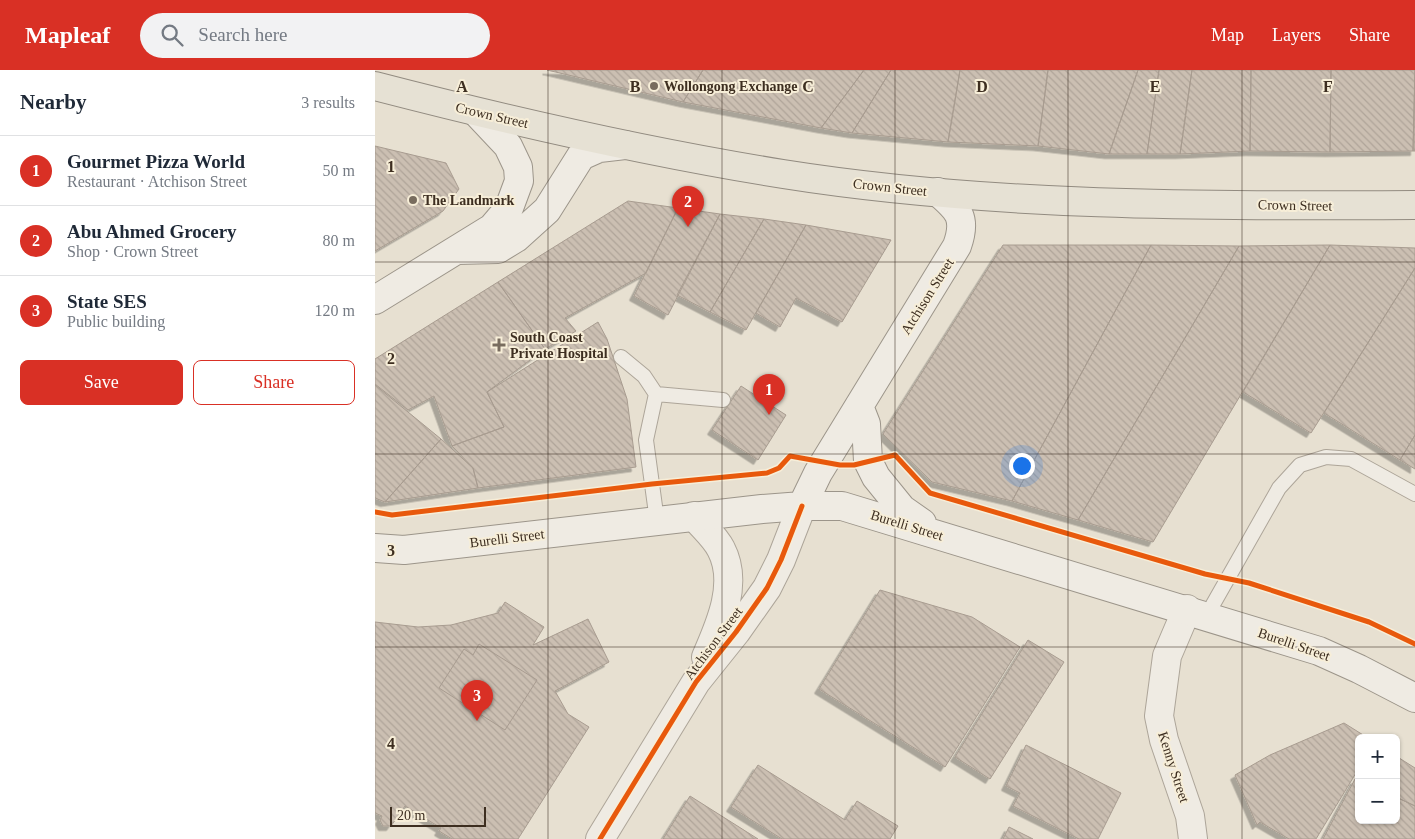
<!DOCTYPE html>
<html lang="en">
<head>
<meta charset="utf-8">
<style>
  :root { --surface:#fff; --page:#f2f2f3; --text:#1f2937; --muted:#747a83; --line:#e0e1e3; --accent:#d93025 }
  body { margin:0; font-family:"Times New Roman",serif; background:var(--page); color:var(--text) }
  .controls { position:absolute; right:15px; bottom:15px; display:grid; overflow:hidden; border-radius:8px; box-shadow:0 1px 4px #0004 }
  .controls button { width:45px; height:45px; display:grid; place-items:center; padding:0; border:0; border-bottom:1px solid var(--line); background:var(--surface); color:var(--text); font:25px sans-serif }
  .scale { position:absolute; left:15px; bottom:12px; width:96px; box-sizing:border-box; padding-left:5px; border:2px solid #3d2e20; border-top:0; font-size:14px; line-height:18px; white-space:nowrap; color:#3d2e20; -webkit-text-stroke:4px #f7eed8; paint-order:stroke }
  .you { position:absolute; left:646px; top:395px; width:18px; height:18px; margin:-12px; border:4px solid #fff; border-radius:50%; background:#1a73e8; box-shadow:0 0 0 8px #1a73e833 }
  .badge { display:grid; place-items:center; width:32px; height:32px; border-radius:50%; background:var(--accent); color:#fff; font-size:16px; font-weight:700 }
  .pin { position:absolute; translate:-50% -41px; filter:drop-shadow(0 1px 2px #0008) }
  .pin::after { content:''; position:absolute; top:26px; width:18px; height:15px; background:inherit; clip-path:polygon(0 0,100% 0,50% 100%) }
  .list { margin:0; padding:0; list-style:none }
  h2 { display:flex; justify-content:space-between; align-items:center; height:65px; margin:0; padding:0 20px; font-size:21px }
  h2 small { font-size:16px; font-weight:400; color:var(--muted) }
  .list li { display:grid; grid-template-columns:32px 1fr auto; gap:15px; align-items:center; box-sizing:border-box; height:70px; padding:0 20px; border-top:1px solid var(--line) }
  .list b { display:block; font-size:19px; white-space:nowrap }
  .list p { margin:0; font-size:16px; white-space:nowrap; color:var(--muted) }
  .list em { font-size:16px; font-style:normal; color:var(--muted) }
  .actions { display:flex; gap:10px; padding:15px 20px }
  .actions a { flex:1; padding:11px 0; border:1px solid var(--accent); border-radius:8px; text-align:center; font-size:18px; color:var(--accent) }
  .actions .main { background:var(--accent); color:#fff }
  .icon { flex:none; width:28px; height:28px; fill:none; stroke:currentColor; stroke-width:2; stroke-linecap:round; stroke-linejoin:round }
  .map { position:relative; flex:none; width:1040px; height:769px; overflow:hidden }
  header { display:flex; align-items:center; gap:30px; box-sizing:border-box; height:70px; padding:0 25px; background:var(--accent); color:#fff }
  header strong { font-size:24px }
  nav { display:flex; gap:28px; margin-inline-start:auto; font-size:18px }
  .search { width:350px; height:45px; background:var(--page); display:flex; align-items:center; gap:12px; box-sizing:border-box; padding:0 18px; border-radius:28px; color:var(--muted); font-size:19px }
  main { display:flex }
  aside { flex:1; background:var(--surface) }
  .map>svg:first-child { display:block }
  .building { fill:url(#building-back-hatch); stroke:#a89c90; filter:url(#shadow) }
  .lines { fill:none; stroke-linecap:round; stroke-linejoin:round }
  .lane-casing { stroke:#ada599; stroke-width:16 }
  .street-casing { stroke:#ada599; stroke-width:30 }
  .secondary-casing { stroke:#9c958a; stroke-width:30 }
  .primary-casing { stroke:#928b80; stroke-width:30 }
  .lane { stroke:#efebe3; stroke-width:14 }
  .street { stroke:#efebe3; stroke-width:28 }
  .secondary { stroke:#efebe3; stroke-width:28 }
  .primary { stroke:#e6e1d4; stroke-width:28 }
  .cycleway-casing { stroke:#f7eed8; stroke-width:8 }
  .cycleway { stroke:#e8590c; stroke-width:5 }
  .grid { fill:none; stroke:#3d2e20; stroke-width:1; stroke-opacity:0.55 }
  .poi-dot { fill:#786c5e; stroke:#f7eed8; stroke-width:2 }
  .labels { text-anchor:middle; stroke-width:4; stroke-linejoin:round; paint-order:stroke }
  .poi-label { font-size:14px; font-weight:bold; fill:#3d2e20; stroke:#f7eed8; text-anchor:start }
  .street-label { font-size:14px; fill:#3d2e20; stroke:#f7eed8 }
  .grid-label { font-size:16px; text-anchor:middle; font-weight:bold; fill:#3d2e20; stroke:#f7eed8; stroke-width:4; stroke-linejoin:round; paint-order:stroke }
</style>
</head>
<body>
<header>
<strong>Mapleaf</strong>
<div class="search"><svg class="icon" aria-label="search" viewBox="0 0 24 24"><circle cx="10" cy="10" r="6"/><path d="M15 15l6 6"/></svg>Search here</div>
<nav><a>Map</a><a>Layers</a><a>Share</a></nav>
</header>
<main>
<aside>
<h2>Nearby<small>3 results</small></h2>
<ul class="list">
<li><span class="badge">1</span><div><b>Gourmet Pizza World</b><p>Restaurant · Atchison Street</p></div><em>50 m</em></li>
<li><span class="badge">2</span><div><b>Abu Ahmed Grocery</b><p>Shop · Crown Street</p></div><em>80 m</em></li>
<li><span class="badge">3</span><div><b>State SES</b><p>Public building</p></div><em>120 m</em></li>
</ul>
<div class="actions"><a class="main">Save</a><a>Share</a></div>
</aside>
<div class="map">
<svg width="1040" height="769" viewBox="0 0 1040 769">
  <defs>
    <pattern id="building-back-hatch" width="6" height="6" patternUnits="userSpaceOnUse" patternTransform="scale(1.25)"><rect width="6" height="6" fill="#cbbfb2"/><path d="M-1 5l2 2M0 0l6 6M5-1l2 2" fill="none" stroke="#afa499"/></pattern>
    <filter id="shadow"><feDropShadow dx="-4.5" dy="4.5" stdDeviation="0" flood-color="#0004"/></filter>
  </defs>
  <rect width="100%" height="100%" fill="#e7e0d1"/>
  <path class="building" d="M172,0H328L308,32Z
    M328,0H489L446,58L308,32Z
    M489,0H516L477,63L446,58Z
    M516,0H585L573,72L477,63Z
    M585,0H673L663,76L573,72Z
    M673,0H763L734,84L663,76Z
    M763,0H784L772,84H734Z
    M784,0H817L805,84H772Z
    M817,0H876L875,81L805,84Z
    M876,0H956L955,82L875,81Z
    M956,0H1040L1038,81L955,82Z
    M1040,0V81H1038Z
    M0,76L71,93L84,119L68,141L0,181Z
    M253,131L303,138L271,203L190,248L201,261L170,279L123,212Z
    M303,138L345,144L293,245L259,226Z
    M345,144L389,149L335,242L302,225Z
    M389,149L431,155L371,260L335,242Z
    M431,155L516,170L467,252L421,228L405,257L381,243Z
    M628,175H776L637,431L557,412L508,364Z
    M776,175L864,176L703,450L637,431Z
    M955,175L1040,178V198L936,363L868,322Z
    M955,175L778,472L703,450L864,176Z
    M1040,198V365L1025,390L949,343Z
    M123,212L170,279L112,322L129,357L77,376L59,326L33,340L0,314V289Z
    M223,252L232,269L252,329L261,397L103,418L98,398L77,376L129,357L112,322Z
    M0,315L66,369L10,432L0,428Z
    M366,316L411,345L383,390L337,360Z
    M1040,365V399L1025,390Z
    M66,369L98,398L103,418L10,432Z
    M505,520L597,547L645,577L570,697L444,619Z
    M130,532L169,557L158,575L213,549L234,592L180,621L193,644L214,657L143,769H77L64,761L66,758L30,736L16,756H8L5,750L7,746L0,743V552L43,557L76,555L123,543Z
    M653,570L689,592L615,709L580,687Z
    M104,574L162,610L130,660L64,618L89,579L98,585Z
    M969,653L993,668H984V698L941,769H914L885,752L882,755L860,705L895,685Z
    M651,675L746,723L723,769H704L638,736L645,723L631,716Z
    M1021,686L1040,698V736L1021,727Z
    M383,695L470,750L482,731L523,756L515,769H407L356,737Z
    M980,709L984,711V750H1021V727L1040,736V769H948Z
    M315,726L383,769H288Z
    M634,757L658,769H628Z"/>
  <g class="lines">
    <g class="lane-casing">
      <path id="lane" d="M246,287L269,306L281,324L271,370L282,451
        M281,324L348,330
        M832,545L904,418L925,395L951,387L976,389L1040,424"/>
    </g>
    <g class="street-casing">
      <path id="street" d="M319,446C328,457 340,467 346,479C364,513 345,555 331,587
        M812,539L792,586L784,646L789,670L815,746L818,769
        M225,769L321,612L361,562L392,518L406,490L427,436"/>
    </g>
    <g class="secondary-casing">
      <path id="secondary" d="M82,180L123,179L141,168L172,140L206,86L224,78L250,75
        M0,230L117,158L134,138L144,111L143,97L133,76L101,42
        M484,336L491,354L493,391L501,407L527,439L547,453
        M427,436L443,403L582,176C592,148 584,140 563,122
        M0,478L29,480L387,439L427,436H467L944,581L984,599L1040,628"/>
    </g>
    <g class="primary-casing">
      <path id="primary" d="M0,16C135,51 270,82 408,104C616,137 830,136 1040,135"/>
    </g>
    <use href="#lane" class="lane"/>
    <use href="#street" class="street"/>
    <use href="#secondary" class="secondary"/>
    <use href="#primary" class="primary"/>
    <g class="cycleway-casing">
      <path id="cycleway" d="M0,442L17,445L277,414L392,403L404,398L415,386L465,395H479L520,385L555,423L830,504L874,513L994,552L1040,574
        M225,769L321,612L361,562L392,518L406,490L427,436"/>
    </g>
    <use href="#cycleway" class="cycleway"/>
  </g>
  <path class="grid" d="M173,0V769M347,0V769M520,0V769M693,0V769M867,0V769M0,192H1040M0,384H1040M0,577H1040"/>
  <g class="poi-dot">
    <circle cx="279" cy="16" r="5"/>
    <circle cx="38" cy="130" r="5"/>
    <path d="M121.5 267.5h5v5h5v5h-5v5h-5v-5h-5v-5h5z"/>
  </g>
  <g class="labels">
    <g class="poi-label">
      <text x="289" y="21">Wollongong Exchange</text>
      <text x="48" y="135">The Landmark</text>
      <text x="135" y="272">South Coast<tspan x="135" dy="16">Private Hospital</tspan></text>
    </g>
    <g class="street-label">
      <text transform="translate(117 45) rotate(13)" y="5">Crown Street</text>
      <text transform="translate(515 117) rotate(6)" y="5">Crown Street</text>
      <text transform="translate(920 135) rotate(1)" y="5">Crown Street</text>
      <text transform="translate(552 226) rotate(-58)" y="5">Atchison Street</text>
      <text transform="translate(532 455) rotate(17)" y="5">Burelli Street</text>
      <text transform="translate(132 468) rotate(-7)" y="5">Burelli Street</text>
      <text transform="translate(338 573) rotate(-53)" y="5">Atchison Street</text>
      <text transform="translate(919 574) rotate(19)" y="5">Burelli Street</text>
      <text transform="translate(799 697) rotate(72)" y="5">Kenny Street</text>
    </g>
  </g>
  <g class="grid-label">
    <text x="87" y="22">A</text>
    <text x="260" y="22">B</text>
    <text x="433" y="22">C</text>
    <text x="607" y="22">D</text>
    <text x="780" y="22">E</text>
    <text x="953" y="22">F</text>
    <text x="16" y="102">1</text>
    <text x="16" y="294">2</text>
    <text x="16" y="486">3</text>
    <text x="16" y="679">4</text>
  </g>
</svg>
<div class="controls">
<button>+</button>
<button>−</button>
</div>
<div class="scale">20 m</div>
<div class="you"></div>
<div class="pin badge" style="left:394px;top:345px">1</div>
<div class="pin badge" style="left:313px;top:157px">2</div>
<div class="pin badge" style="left:102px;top:651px">3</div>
</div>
</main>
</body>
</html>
